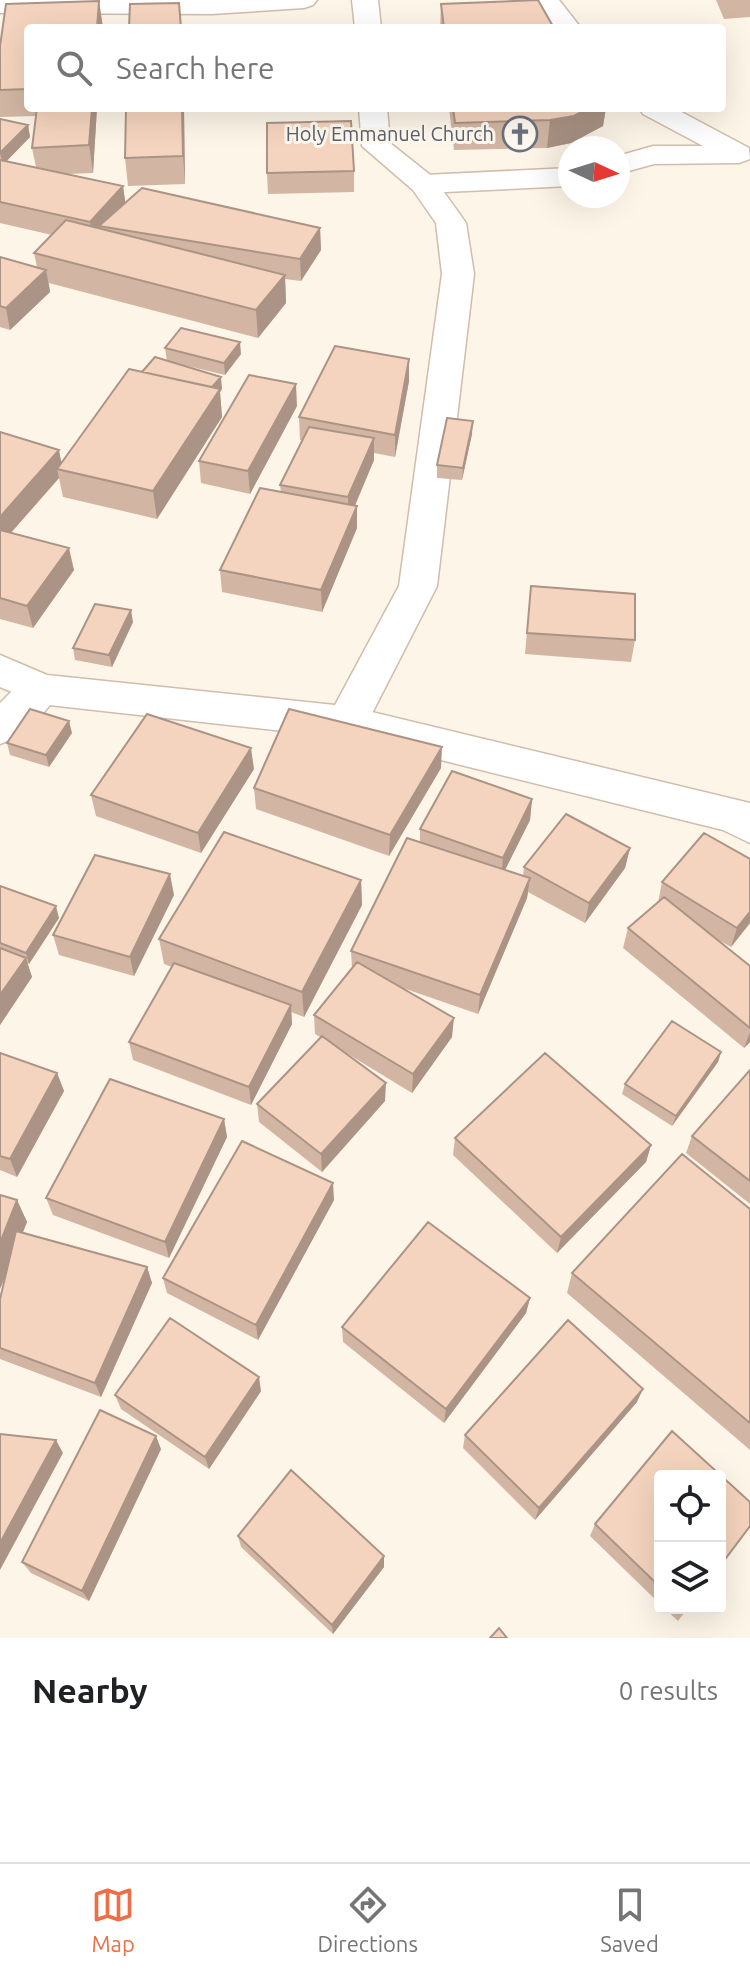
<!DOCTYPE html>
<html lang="en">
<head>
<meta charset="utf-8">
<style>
  :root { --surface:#fff; --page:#f6f6f6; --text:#202124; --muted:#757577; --line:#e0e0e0; --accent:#ec6f48 }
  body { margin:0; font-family:Ubuntu,sans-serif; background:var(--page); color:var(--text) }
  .controls { position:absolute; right:24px; bottom:24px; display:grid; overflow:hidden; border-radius:8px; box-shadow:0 8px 32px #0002 }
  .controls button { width:72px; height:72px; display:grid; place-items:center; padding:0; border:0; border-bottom:2px solid var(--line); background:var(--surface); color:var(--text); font:40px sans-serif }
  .compass { position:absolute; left:558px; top:136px; width:72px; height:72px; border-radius:50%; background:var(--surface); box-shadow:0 8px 32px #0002; rotate:94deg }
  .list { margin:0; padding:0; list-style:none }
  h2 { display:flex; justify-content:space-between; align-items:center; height:104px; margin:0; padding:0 32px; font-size:34px }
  h2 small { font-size:26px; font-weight:400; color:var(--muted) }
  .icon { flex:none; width:44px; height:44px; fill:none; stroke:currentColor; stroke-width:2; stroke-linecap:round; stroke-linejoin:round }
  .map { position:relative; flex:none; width:750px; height:1638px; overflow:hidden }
  .search { position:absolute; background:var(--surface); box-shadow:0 8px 32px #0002; left:24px; right:24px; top:24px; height:88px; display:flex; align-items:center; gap:20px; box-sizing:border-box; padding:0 28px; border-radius:8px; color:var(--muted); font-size:30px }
  .sheet { height:224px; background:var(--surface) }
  nav { display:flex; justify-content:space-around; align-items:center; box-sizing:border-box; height:112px; border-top:2px solid var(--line); background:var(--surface); font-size:22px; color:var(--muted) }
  nav a { display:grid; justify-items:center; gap:4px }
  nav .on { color:var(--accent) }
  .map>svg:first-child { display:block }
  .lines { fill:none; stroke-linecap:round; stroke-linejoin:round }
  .minor-casing { stroke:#d0bdac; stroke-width:3 }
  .tertiary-casing { stroke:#d0bdac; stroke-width:3 }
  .minor { fill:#fff; fill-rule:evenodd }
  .tertiary { fill:#fff; fill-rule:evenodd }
  .wall { fill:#d2b6a3 }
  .shaded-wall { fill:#ab9485 }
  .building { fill:#f4d4be; stroke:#ab9485; stroke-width:2 }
  .labels { text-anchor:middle; stroke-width:6; stroke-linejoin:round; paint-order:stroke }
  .far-worship-label { font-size:20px; fill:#5b616d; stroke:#fff9ef; text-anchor:end }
</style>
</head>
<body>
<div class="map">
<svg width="750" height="1638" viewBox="0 0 750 1638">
  <rect width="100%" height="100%" fill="#fdf5e7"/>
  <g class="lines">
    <g class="minor-casing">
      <path id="minor" d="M0,0H317L313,5L304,8L212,14L0,13Z
        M532,0H559L581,28H554Z
        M639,108H674L749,148L750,159L739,163L654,164L618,174V156L653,146H703L643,114Z
        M570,168V186L424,193L414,190L409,184L414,178L424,175Z
        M40,674L55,678L61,689C48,711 24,736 0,744V703L25,678Z
        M347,706L750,803V843L723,830L332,733L326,722L332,711Z"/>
    </g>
    <g class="tertiary-casing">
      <path id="tertiary" d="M352,0H378L381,28H355Z
        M359,108H387L390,143L434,178L466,223L474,274L437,586L362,733L347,738L40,704L0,687V655L47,675L335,705L399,586L442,274L436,223L413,190L362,146Z"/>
    </g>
    <use href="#minor" class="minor"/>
    <use href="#tertiary" class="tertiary"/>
  </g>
  <path class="wall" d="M716,0H750V17L724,19Z
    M99,1L103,28H28V108H97L93,173L67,174L123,186L125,203L142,188L320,228L321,250L301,281L285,279L286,303L258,338L49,283L50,292L10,330L0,327V257L37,267L34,253L52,235L0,223V119L28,125L30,137L6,161L36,167L32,148L36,116L0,117V46L6,4Z
    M441,4L554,28H440Z
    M126,108H199L184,109L185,184L128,186L125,158Z
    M449,108H606L603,126L571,143L547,148L454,150Z
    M354,171V192L268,194L267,173Z
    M165,348L241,354L225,375L167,361Z
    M409,359V381L395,457L374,453V460L355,506L357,528L322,612L222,592L220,570L281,492L280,485L302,440H300L299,417Z
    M222,389L220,392L222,417L157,519L63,497L59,478L11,533L74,570L33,628L0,619V432L62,462Z
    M297,406L250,494L201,483L199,461Z
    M472,434L462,480L437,478V465Z
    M531,586L635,640L631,662L525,654Z
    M133,622L112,667L75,660L73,648Z
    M72,733L49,767L10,755L7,743Z
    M441,768L389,856L256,809L254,788Z
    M254,769L201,853L96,816L91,795Z
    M532,799L530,820L505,870L523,876L524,867L630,848L625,868L585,923L528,892L527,898L478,1014L400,987L452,1037L412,1093L338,1048L385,1101L322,1172L259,1122L257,1104L320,1037L315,1034L314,1015L352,968L351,951L420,842V829Z
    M750,859V923L731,947L715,938L750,966V1042L744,1048L623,948L628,928L658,903L662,882Z
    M361,880L362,905L304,1017L291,1012L292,1024L251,1105L133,1060L129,1042L172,967L164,964L159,939Z
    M0,886L59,918L29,964L27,963L32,977L0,1025Z
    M174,895L134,976L59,955L53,935Z
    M721,1052L718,1062L672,1126L622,1094L625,1084Z
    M0,1053L57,1073L64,1091L17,1177L0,1170Z
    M750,1070V1204L686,1153L692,1136Z
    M224,1119L227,1137L169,1258L53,1215L46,1198Z
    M455,1138L651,1145L646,1162L557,1253L453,1155Z
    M17,1200L27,1222L23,1232L147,1267L152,1283L101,1397L0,1359V1299L6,1274L0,1289Z
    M334,1200L258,1340L167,1293L163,1278Z
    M750,1209V1450L567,1293L572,1273Z
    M530,1298L526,1313L444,1423L343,1342L342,1327Z
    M261,1391L209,1469L121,1409L115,1395Z
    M637,1402L535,1520L463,1448L465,1435Z
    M161,1449L89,1601L31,1573L22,1562Z
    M660,1476V1604L590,1536L595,1524Z
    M238,1536L384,1567L333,1634L241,1547Z
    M664,1608H688L678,1621Z"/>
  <path class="shaded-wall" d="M99,1L103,28H97Z
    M92,108H97L93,173L89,145Z
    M182,108H184L185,184L183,156Z
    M589,108H606L603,126L571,143L547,148L550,120Z
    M28,125L30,137L3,165L0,153Z
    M123,186L126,207L99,226L100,236L93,244L90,222Z
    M320,228L321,250L301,281L300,259Z
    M46,270L50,292L10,330L6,308Z
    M285,275L286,303L258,338L256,310Z
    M240,342L241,354L225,375L224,363Z
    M409,359V381L395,457V435Z
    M221,377L222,389L220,392L222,417L157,519L153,491L205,394Z
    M296,384L297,406L250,494L248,471Z
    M473,421L472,434L462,480L463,468Z
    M374,438V460L349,519L348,497Z
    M59,450L63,471L57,469L59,478L0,545V517Z
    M357,506V528L322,612L321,590Z
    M69,548L74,570L33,628L27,606Z
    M131,610L133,622L112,667L109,655Z
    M69,721L72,733L49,767L46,755Z
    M442,747L441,768L389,856L390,835Z
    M251,748L254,769L201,853L198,833Z
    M532,799L530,820L501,878L503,858Z
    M630,848L625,868L585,923L589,903Z
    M170,874L174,895L134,976L130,957Z
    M530,878L527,898L478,1014L480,995Z
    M361,880L362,905L304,1017L302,992Z
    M56,906L59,918L29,964L26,953Z
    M750,912V923L731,947L737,928Z
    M26,958L32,977L0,1025V995Z
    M291,1005L292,1024L251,1105L249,1087Z
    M454,1018L452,1037L412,1093L413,1074Z
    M750,1032V1042L744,1048Z
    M721,1052L718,1062L672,1126L676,1116Z
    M57,1073L64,1091L17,1177L10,1159Z
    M386,1083L385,1101L322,1172L321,1154Z
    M224,1119L227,1137L169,1258L165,1242Z
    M651,1145L646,1162L557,1253L561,1237Z
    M333,1183L334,1200L258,1340L256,1325Z
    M17,1200L27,1222L0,1289V1243Z
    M147,1267L152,1283L101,1397L95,1383Z
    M530,1298L526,1313L444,1423L446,1409Z
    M259,1377L261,1391L209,1469L205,1457Z
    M643,1389L637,1402L535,1520L539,1508Z
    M156,1436L161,1449L89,1601L82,1591Z
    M56,1440L63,1453L0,1570V1543Z
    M384,1556V1567L333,1634L332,1625Z"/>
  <path class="building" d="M538,0L554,28H444L441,4Z
    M99,1L97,28H28V89L0,90V46L6,4Z
    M179,3L181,28H129L130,4Z
    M37,108H92L89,145L32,148Z
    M126,108H182L183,156L125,158Z
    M453,108H589L574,116L550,120L455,123Z
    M0,119L28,125L0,153Z
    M351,121L354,171L267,173V123Z
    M0,160L123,186L90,222L0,202Z
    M142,188L320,228L300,259L99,226Z
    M66,220L285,275L256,310L34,253Z
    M0,257L46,270L6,308L0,306Z
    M181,328L240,342L224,363L165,348Z
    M335,346L409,359L395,435L299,417Z
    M155,357L221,377L212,387L142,372Z
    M129,369L220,389L153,491L57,469Z
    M249,375L296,384L248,471L199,461Z
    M447,418L473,421L463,468L437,465Z
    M309,427L374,438L348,497L280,485Z
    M0,432L59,450L0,517Z
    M260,488L357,506L321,590L220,570Z
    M0,530L69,548L27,606L0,598Z
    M531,586L635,594V640L527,633Z
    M95,604L131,610L109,655L73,648Z
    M30,709L69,721L46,755L7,743Z
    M289,709L442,747L390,835L254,788Z
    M147,714L251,748L198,833L91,795Z
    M452,771L532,799L503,858L420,829Z
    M566,814L630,848L589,903L524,867Z
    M224,832L361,880L302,992L159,939Z
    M704,833L750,859V912L737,928L662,882Z
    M407,838L530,878L480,995L351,951Z
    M95,855L170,874L130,957L53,935Z
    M0,886L56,906L26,953L0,943Z
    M664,897L750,966V1028L628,928Z
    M0,948L26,958L0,995Z
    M357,962L454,1018L413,1074L314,1015Z
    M174,963L291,1005L249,1087L129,1042Z
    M672,1021L721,1052L676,1116L625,1084Z
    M322,1036L386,1083L321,1154L257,1104Z
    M0,1053L57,1073L10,1159L0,1156Z
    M545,1053L651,1145L561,1237L455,1138Z
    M750,1070V1181L692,1136Z
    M110,1079L224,1119L165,1242L46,1198Z
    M242,1141L333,1183L256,1325L163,1278Z
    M682,1154L750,1209V1423L572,1273Z
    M0,1195L17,1200L0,1243Z
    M428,1222L530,1298L446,1409L342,1327Z
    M16,1231L147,1267L95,1383L0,1348V1299Z
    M170,1318L259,1377L205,1457L115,1395Z
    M568,1320L643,1389L539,1508L465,1435Z
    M100,1410L156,1436L82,1591L22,1562Z
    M672,1431L750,1502V1526L720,1566V1476H660V1587L595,1524Z
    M0,1434L56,1440L0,1543Z
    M291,1470L384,1556L332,1625L238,1536Z
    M499,1628L507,1638H490Z"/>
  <defs>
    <g id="church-ring" transform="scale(1.8)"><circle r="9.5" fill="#fff9ef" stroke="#6b7280" stroke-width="1.5"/><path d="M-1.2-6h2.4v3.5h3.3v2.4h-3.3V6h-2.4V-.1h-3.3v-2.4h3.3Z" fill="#6b7280"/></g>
  </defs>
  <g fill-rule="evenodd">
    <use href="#church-ring" x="520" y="134"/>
  </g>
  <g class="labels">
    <g class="far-worship-label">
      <text x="494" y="141">Holy Emmanuel Church</text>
    </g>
  </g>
</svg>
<div class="controls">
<button><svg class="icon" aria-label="locate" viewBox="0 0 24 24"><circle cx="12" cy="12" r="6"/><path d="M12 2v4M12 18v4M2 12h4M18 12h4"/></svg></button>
<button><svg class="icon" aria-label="layers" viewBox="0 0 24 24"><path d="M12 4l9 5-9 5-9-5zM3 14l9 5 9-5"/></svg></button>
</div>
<svg class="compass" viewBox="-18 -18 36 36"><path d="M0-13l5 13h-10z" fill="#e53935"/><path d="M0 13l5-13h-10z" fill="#757577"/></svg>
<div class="search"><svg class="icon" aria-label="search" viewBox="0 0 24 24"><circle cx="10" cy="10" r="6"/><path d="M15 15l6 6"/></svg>Search here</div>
</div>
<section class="sheet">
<h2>Nearby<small>0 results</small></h2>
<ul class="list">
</ul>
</section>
<nav>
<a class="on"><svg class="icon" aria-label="map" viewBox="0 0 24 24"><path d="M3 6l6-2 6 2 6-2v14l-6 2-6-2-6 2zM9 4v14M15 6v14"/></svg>Map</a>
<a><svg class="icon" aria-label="directions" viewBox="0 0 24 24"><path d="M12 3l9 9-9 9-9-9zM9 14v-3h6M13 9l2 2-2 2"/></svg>Directions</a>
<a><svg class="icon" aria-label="saved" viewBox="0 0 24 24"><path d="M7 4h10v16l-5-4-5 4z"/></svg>Saved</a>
</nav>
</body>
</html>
